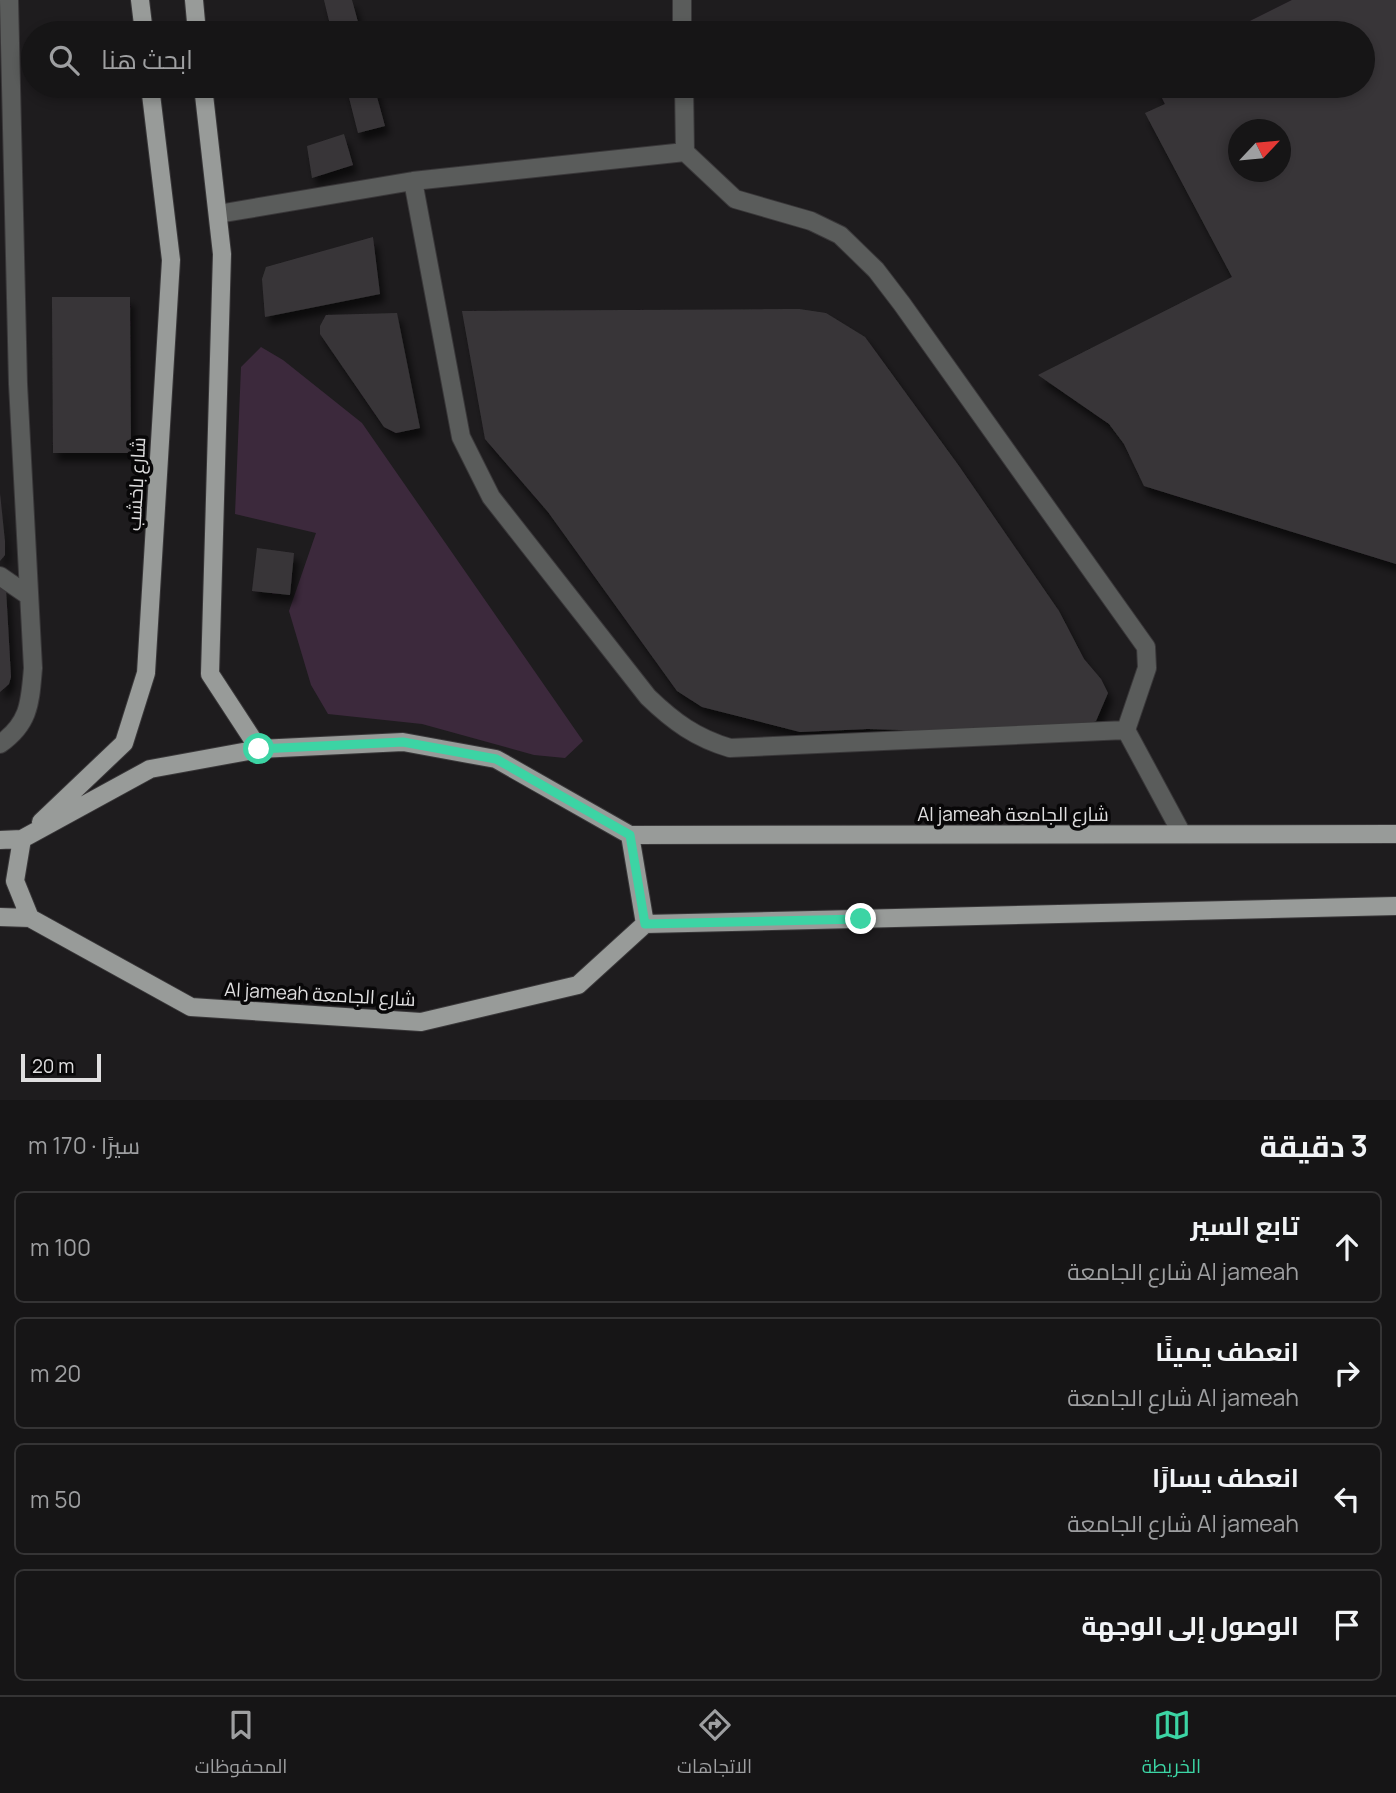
<!DOCTYPE html>
<html lang="ar">
<head>
<meta charset="utf-8">
<style>
  :root { --surface:#161516; --page:#232223; --text:#f1f3f6; --muted:#9e9fa1; --line:#353435; --accent:#3cd4a4 }
  body { margin:0; font-family:Manrope,Cairo,sans-serif; background:var(--page); color:var(--text); direction:rtl }
  .compass { position:absolute; left:1228px; top:119px; width:63px; height:63px; border-radius:50%; background:var(--surface); box-shadow:0 4px 10px #0003; rotate:64deg }
  .scale { position:absolute; left:21px; bottom:18px; width:80px; box-sizing:border-box; padding-left:7px; border:4px solid #e0dfe0; border-top:0; font-size:19px; line-height:24px; white-space:nowrap; color:#e0dfe0; -webkit-text-stroke:5px #080708; paint-order:stroke }
  .stop { position:absolute; width:21px; height:21px; margin:-16px; border:5px solid #3cd4a4; border-radius:50%; background:#fff }
  .stop.end { background:#3cd4a4; border-color:#fff; box-shadow:0 2px 7px #0008 }
  .list { margin:0; padding:0; list-style:none }
  h2 { display:flex; justify-content:space-between; align-items:center; height:91px; margin:0; padding:0 28px; font-size:30px }
  h2 small { font-size:23px; font-weight:400; color:var(--muted) }
  .list li { display:grid; grid-template-columns:46px 1fr auto; gap:21px; align-items:center; box-sizing:border-box; height:112px; margin:0 14px 14px; padding:0 14px; border:2px solid var(--line); border-radius:10px }
  .list b { display:block; font-size:26px; white-space:nowrap }
  .list p { margin:0; font-size:23px; white-space:nowrap; color:var(--muted) }
  .list em { font-size:23px; font-style:normal; color:var(--muted) }
  .icon { flex:none; width:38px; height:38px; fill:none; stroke:currentColor; stroke-width:2; stroke-linecap:round; stroke-linejoin:round }
  .map { position:relative; flex:none; width:1396px; height:1100px; overflow:hidden; direction:ltr }
  .search { position:absolute; background:var(--surface); box-shadow:0 4px 10px #0003; left:21px; right:21px; top:21px; height:77px; display:flex; align-items:center; gap:18px; box-sizing:border-box; padding:0 24px; border-radius:38px; color:var(--muted); font-size:26px }
  .sheet { height:595px; background:var(--surface) }
  nav { display:flex; justify-content:space-around; align-items:center; box-sizing:border-box; height:98px; border-top:2px solid var(--line); background:var(--surface); font-size:19px; color:var(--muted) }
  nav a { display:grid; justify-items:center; gap:4px }
  nav .on { color:var(--accent) }
  .map>svg:first-child { display:block }
  .green { fill:#3c293c }
  .building { fill:#393639; fill-rule:evenodd; filter:url(#shadow) }
  .lines { fill:none; stroke-linecap:round; stroke-linejoin:round }
  .minor-casing { stroke:#393739; stroke-width:20 }
  .major-casing { stroke:#393739; stroke-width:20 }
  .minor { stroke:#5a5c5b; stroke-width:18 }
  .major { stroke:#989b99; stroke-width:18 }
  .route { stroke:#3cd4a4; stroke-width:9 }
  .labels { text-anchor:middle; stroke-width:7; stroke-linejoin:round; paint-order:stroke }
  .street-label { font-size:19px; fill:#e0dfe0; stroke:#080708 }
</style>
</head>
<body>
<div class="map">
<svg width="1396" height="1100" viewBox="0 0 1396 1100">
  <defs>
    <filter id="shadow"><feDropShadow dx="4.5" dy="8" stdDeviation="3.5" flood-color="#0009"/></filter>
  </defs>
  <rect width="100%" height="100%" fill="#1e1c1e"/>
  <path class="green" d="M261,347L283,360L362,423L583,741L565,758L534,755L422,724L328,714L311,685L289,611L316,533L235,514L241,367Z"/>
  <path class="building" d="M324,0H352L361,33H332Z
    M1292,0H1396V564L1144,486L1124,444L1109,424L1038,375L1232,277L1145,113L1165,104L1156,86H1363V33H1226ZM1238,130H1280V172H1238Z
    M346,86H374L385,126L358,133Z
    M344,134L353,165L312,178L307,146Z
    M373,237L380,294L265,317L262,279L266,267Z
    M52,297H130L131,453H53Z
    M799,309L826,313L865,337L959,466L1059,611L1084,659L1101,679L1108,693L1096,721L1082,727L999,733L868,729L800,732L702,707L677,691L548,512L485,439L462,311Z
    M397,313L420,428L396,433L384,427L320,334V326L326,315Z
    M0,493L5,542V555L0,561Z
    M257,548L294,553L290,595L252,591Z
    M0,585L6,589L11,677L9,684L0,692Z"/>
  <g class="lines">
    <g class="minor-casing">
      <path id="minor" d="M682,0V33
        M684,86L685,152
        M413,181L461,437L491,497L648,697C674,722 696,738 730,748L1126,730
        M218,214L413,181L685,152L735,199L811,221L840,235L876,270L902,304L1146,647L1147,668L1126,730L1182,834
        M0,576L29,596
        M0,744C30,723 30,702 33,668L18,384L9,0"/>
    </g>
    <g class="major-casing">
      <path id="major" d="M140,0L144,33
        M194,0L197,33
        M203,86L222,254L210,674L259,749
        M41,822L124,743L146,673L171,260L150,86
        M630,835L1396,834
        M22,839L15,881L30,918
        M0,840L22,839L150,769L259,749L403,742L496,759L630,835L645,924L578,985L421,1022L191,1007L30,918L0,917
        M645,924L1396,906"/>
    </g>
    <use href="#minor" class="minor"/>
    <use href="#major" class="major"/>
  </g>
  <g class="lines">
    <path class="route" d="M259,749L403,742L496,759L630,835L645,924L861,919"/>
  </g>
  <g class="labels">
    <g class="street-label">
      <text transform="translate(136 484) rotate(-87)" y="7">شارع باخشب</text>
      <text x="1013" y="821">Al jameah شارع الجامعة</text>
      <text transform="translate(320 994) rotate(3)" y="7">Al jameah شارع الجامعة</text>
    </g>
  </g>
</svg>
<svg class="compass" viewBox="-18 -18 36 36"><path d="M0-13l5 13h-10z" fill="#e53935"/><path d="M0 13l5-13h-10z" fill="#9e9fa1"/></svg>
<div class="scale">20 m</div>
<div class="stop" style="left:259px;top:749px"></div>
<div class="stop end" style="left:861px;top:919px"></div>
<div class="search"><svg class="icon" aria-label="search" viewBox="0 0 24 24"><circle cx="10" cy="10" r="6"/><path d="M15 15l6 6"/></svg>ابحث هنا</div>
</div>
<section class="sheet">
<h2>3 دقيقة<small>سيرًا · 170 m</small></h2>
<ul class="list">
<li><svg class="icon" aria-label="ahead" viewBox="0 0 24 24"><path d="M12 20V5M6 11l6-6 6 6"/></svg><div><b>تابع السير</b><p>Al jameah شارع الجامعة</p></div><em>100 m</em></li>
<li><svg class="icon" aria-label="right" viewBox="0 0 24 24"><path d="M7 20v-9h11M14 6l5 5-5 5"/></svg><div><b>انعطف يمينًا</b><p>Al jameah شارع الجامعة</p></div><em>20 m</em></li>
<li><svg class="icon" aria-label="left" viewBox="0 0 24 24"><path d="M17 20v-9H6M10 6l-5 5 5 5"/></svg><div><b>انعطف يسارًا</b><p>Al jameah شارع الجامعة</p></div><em>50 m</em></li>
<li><svg class="icon" aria-label="arrive" viewBox="0 0 24 24"><path d="M6 21V4h12l-3 4 3 4H6"/></svg><div><b>الوصول إلى الوجهة</b></div></li>
</ul>
</section>
<nav>
<a class="on"><svg class="icon" aria-label="map" viewBox="0 0 24 24"><path d="M3 6l6-2 6 2 6-2v14l-6 2-6-2-6 2zM9 4v14M15 6v14"/></svg>الخريطة</a>
<a><svg class="icon" aria-label="directions" viewBox="0 0 24 24"><path d="M12 3l9 9-9 9-9-9zM9 14v-3h6M13 9l2 2-2 2"/></svg>الاتجاهات</a>
<a><svg class="icon" aria-label="saved" viewBox="0 0 24 24"><path d="M7 4h10v16l-5-4-5 4z"/></svg>المحفوظات</a>
</nav>
</body>
</html>
